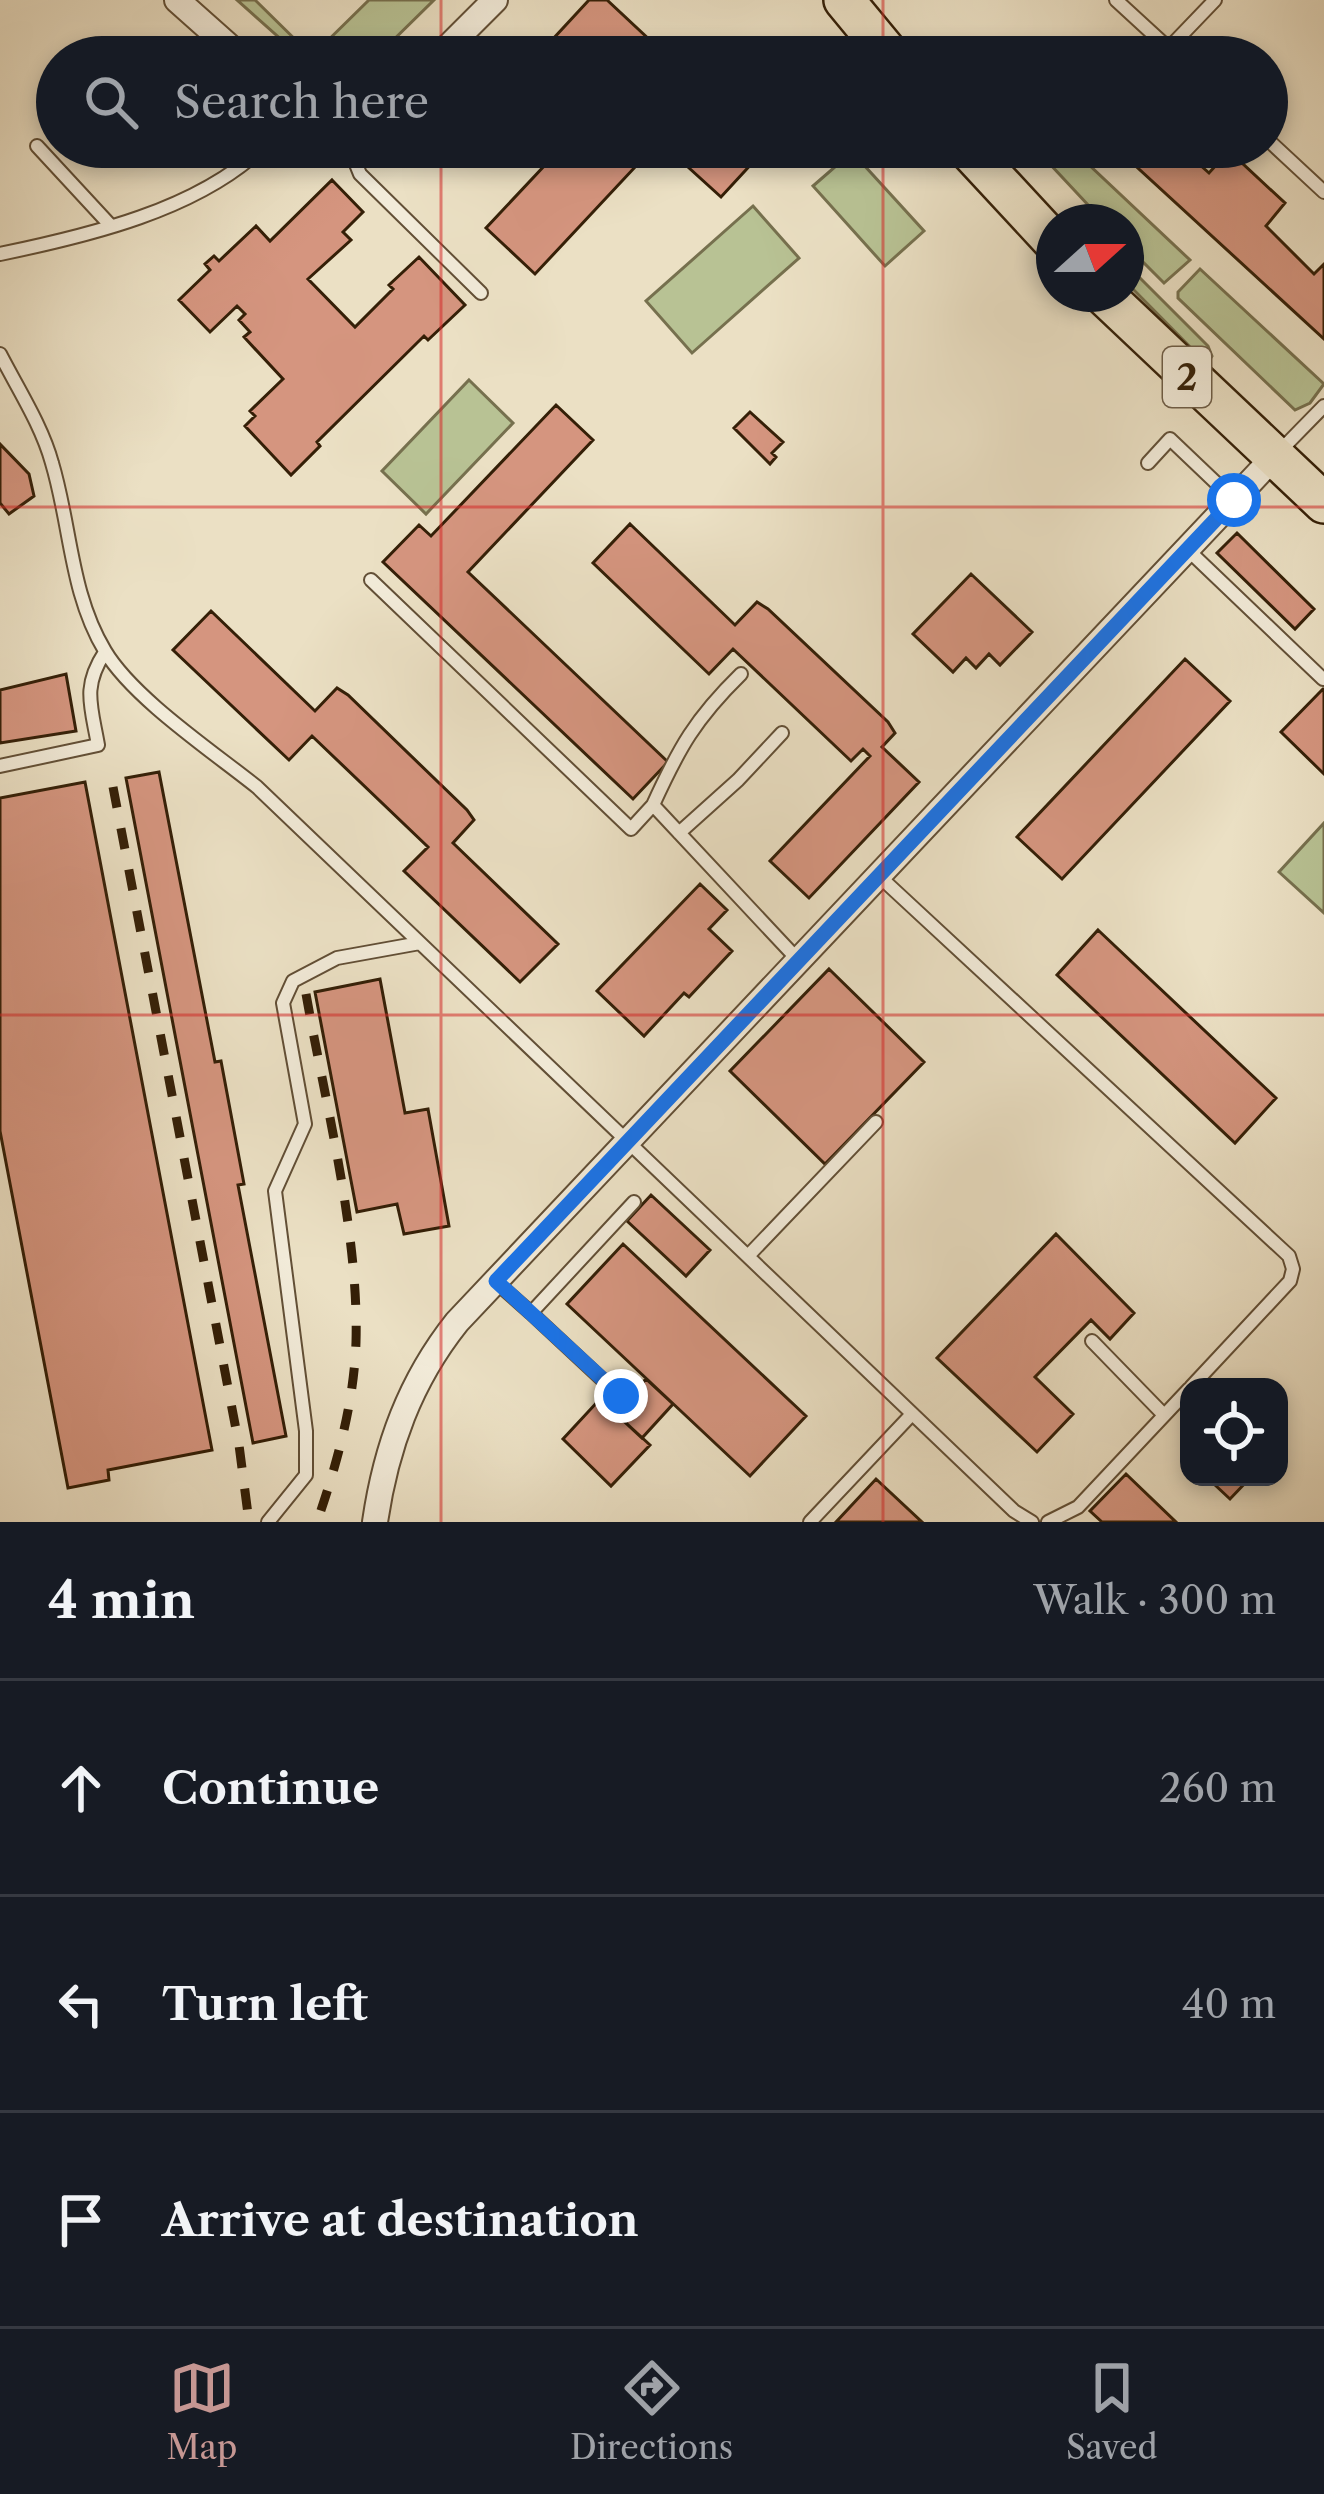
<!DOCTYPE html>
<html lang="en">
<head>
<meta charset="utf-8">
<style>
  :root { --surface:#171b24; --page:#20242c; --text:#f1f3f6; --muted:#9ea1a6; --line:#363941; --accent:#c59692 }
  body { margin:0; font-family:"Libre Caslon Text",serif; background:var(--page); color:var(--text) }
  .controls { position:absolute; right:36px; bottom:36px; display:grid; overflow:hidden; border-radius:24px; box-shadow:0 6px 18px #0003 }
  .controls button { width:108px; height:108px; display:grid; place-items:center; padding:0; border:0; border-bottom:3px solid var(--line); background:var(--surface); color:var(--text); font:60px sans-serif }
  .compass { position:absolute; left:1036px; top:204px; width:108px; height:108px; border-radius:50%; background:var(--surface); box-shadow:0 6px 18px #0003; rotate:69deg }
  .stop { position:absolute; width:36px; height:36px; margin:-27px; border:9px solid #1a73e8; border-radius:50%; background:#fff }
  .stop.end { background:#1a73e8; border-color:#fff; box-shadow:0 3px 12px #0008 }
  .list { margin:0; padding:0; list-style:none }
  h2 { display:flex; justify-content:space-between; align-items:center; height:156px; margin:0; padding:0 48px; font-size:51px }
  h2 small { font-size:39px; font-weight:400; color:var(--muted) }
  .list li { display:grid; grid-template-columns:78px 1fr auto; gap:36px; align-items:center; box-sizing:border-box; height:216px; padding:0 48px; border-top:3px solid var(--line) }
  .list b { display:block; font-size:45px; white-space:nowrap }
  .list em { font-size:39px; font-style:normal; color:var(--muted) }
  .icon { flex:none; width:66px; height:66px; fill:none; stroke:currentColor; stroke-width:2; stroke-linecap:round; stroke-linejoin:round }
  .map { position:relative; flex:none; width:1324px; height:1522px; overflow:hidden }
  .search { position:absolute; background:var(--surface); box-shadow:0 6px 18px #0003; left:36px; right:36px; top:36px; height:132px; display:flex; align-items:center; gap:30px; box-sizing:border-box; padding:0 42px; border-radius:66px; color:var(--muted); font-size:45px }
  .sheet { height:804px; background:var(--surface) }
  nav { display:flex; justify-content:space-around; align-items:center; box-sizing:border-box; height:168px; border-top:3px solid var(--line); background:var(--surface); font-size:33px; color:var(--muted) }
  nav a { display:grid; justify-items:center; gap:6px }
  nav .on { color:var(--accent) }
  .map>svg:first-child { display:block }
  .green { fill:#b8c294; stroke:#76704e; stroke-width:3 }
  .building { fill:#d5957f; stroke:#341f07; stroke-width:3 }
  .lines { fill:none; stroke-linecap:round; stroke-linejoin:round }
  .lane-casing { stroke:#624f36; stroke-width:16 }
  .street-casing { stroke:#624f36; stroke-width:28 }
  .primary-casing { stroke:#341f07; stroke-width:44 }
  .lane { stroke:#f2ebd9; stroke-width:12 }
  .street { stroke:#f2ebd9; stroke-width:24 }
  .primary { stroke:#ebe0c4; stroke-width:39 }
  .rail { stroke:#341f07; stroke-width:9; stroke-dasharray:21 21; stroke-linecap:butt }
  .route { stroke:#1a73e8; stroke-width:15 }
  .grid { fill:none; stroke:#d62828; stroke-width:3; stroke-opacity:0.55 }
  .labels { text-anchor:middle; stroke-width:12; stroke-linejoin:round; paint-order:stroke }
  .shield { fill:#f2ebd9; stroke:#6d5c46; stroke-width:3 }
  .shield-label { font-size:36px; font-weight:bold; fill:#341f07 }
</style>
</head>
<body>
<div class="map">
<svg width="1324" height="1522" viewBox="0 0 1324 1522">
  <rect width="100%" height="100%" fill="#ebe0c4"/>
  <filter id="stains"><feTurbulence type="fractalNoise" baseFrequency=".00167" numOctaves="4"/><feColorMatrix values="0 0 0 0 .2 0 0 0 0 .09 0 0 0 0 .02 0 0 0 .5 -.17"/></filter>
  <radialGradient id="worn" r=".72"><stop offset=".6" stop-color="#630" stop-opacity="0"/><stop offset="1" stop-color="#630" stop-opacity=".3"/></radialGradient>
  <path class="green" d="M237,0H255L312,56L369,0H434L376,57H301Z
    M1034,147H1070L1190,260L1164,283L1126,245V222H1104Z
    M852,152L924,231L885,266L813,186Z
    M753,206L799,258L692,353L646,301Z
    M1126,264L1208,346L1212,356L1207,364L1126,282Z
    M1200,269L1324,384L1310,403L1295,410L1178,298V292Z
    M469,380L513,423L426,514L382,471Z
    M1324,823V913L1279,872Z"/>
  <path class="building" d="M589,0H607L668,57H570L552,40Z
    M562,147L651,150L535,274L486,228Z
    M666,147H765L766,148L721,197Z
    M1115,147H1180L1209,173L1229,151L1285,203L1266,226L1314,274L1324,264V339Z
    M332,180L363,212L343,232L351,240L308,279L355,327L393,289L389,285L419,257L465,305L428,340L424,336L317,442L320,446L291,475L245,426L255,416L250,411L283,379L244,337L250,332L239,320L245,314L237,306L210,332L179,300L210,270L205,264L214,256L219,261L256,226L270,241Z
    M556,405L593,440L468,572L668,762L633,799L383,562L419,525L431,536Z
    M750,412L783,442L772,453L776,457L770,464L734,428Z
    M0,444L29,474L34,496L9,514L0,503Z
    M630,524L735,625L757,602L768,609L888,722L895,733L882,747L919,782L809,898L770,861L870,756L863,749L851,761L733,649L709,674L593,563Z
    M1237,533L1314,609L1295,629L1217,553Z
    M971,574L1032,632L1000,665L989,654L976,668L966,658L953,672L913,634Z
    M211,611L315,711L337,688L348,695L467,810L474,820L453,843L558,944L520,982L404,871L428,847L312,736L289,760L173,650Z
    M1185,659L1230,701L1062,879L1017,837Z
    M66,674L76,731L0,743V690Z
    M1323,689H1324V774L1281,732Z
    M159,772L215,1062L221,1061L244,1184L238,1185L286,1436L253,1443L126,778Z
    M85,782L212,1450L108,1470L109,1480L68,1488L0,1131V798Z
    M700,884L727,910L709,929L732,951L689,997L684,993L644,1036L597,991Z
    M1098,930L1276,1098L1235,1143L1057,975Z
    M829,969L924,1062L825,1164L730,1071Z
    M380,979L405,1113L428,1109L449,1226L404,1234L397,1204L357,1212L315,992Z
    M651,1195L710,1250L686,1276L627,1221Z
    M1056,1234L1134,1313L1110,1339L1091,1320L1035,1377L1073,1414L1037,1452L937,1358Z
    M623,1244L806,1416L750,1476L567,1304Z
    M646,1379L673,1404L642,1438L615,1413Z
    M600,1399L650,1445L611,1486L563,1439Z
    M1126,1474L1176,1522H1102L1090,1511Z
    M1222,1477H1246L1249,1479L1230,1499L1215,1485Z
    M876,1479L922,1522H836Z"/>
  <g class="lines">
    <g class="lane-casing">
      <path id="lane" d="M1116,0L1178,57
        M1169,48L1215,0
        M1267,139L1324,192
        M37,146L111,226
        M349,147L360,174L481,293
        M0,254C87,236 198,210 263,147
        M0,354C18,389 42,426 52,463C71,526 70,593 105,651C133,698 212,751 257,787L1014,1511L1032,1522
        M1279,452L1324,406
        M1148,463L1170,439L1233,499
        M1187,549L1323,679
        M371,580L631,829L653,805L799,961
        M0,766L98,745C91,705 82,687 105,652
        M653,805C679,748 695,719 741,674
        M679,833L738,780L782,733
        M879,876L1289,1256L1293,1269L1290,1281L1191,1387
        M748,1256L876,1122
        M496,1282L531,1313
        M1092,1341L1164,1415
        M621,1397L531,1313L634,1202
        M268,1522L306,1475V1431L275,1191L305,1124L283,1003L293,981L337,958L420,943
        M810,1522L912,1414
        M1048,1522L1078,1507L1189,1389"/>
    </g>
    <g class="street-casing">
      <path id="street" d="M177,0L241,57
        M438,57L495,0
        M375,1522C386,1447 410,1381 457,1322L1274,457"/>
    </g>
    <g class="primary-casing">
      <path id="primary" d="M844,0L891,57
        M966,147L1054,242
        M1103,294L1324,503"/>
    </g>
    <use href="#lane" class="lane"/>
    <use href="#street" class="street"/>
    <use href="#primary" class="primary"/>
    <path class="rail" d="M113,787L239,1445L249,1522
      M306,994C325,1102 359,1233 356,1342C354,1403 337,1464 317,1522"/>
  </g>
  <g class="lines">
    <path class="route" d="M621,1396L496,1281L1234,500"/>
  </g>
  <path class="grid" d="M441,0V57M883,0V57M441,147V1522M883,147V1522M0,507H1324M0,1015H1324"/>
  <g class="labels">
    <rect class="shield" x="1163" y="347" width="48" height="60" rx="9"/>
    <g class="shield-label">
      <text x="1187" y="390">2</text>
    </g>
  </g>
  <rect width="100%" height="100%" filter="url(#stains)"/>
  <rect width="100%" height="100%" fill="url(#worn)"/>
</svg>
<div class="controls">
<button><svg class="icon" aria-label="locate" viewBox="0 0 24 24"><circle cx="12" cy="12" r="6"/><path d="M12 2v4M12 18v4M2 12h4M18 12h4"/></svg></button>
</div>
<svg class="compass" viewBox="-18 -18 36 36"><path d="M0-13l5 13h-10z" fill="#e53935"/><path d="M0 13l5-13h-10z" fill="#9ea1a6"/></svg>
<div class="stop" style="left:1234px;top:500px"></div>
<div class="stop end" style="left:621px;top:1396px"></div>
<div class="search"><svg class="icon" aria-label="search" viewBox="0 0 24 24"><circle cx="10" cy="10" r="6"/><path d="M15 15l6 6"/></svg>Search here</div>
</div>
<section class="sheet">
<h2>4 min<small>Walk · 300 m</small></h2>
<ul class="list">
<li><svg class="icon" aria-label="ahead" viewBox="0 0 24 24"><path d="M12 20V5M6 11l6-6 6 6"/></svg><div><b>Continue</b></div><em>260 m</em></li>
<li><svg class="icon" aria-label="left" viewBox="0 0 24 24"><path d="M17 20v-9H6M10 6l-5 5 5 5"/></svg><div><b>Turn left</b></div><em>40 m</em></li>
<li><svg class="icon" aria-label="arrive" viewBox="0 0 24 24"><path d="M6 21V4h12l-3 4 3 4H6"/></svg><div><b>Arrive at destination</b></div></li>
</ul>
</section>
<nav>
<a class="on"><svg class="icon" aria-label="map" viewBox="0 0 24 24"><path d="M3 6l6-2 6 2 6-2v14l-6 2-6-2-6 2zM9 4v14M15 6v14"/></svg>Map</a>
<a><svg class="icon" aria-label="directions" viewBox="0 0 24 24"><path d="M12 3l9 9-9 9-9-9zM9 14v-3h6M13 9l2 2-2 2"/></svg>Directions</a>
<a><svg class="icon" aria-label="saved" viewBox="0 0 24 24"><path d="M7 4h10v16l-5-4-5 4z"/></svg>Saved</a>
</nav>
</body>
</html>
